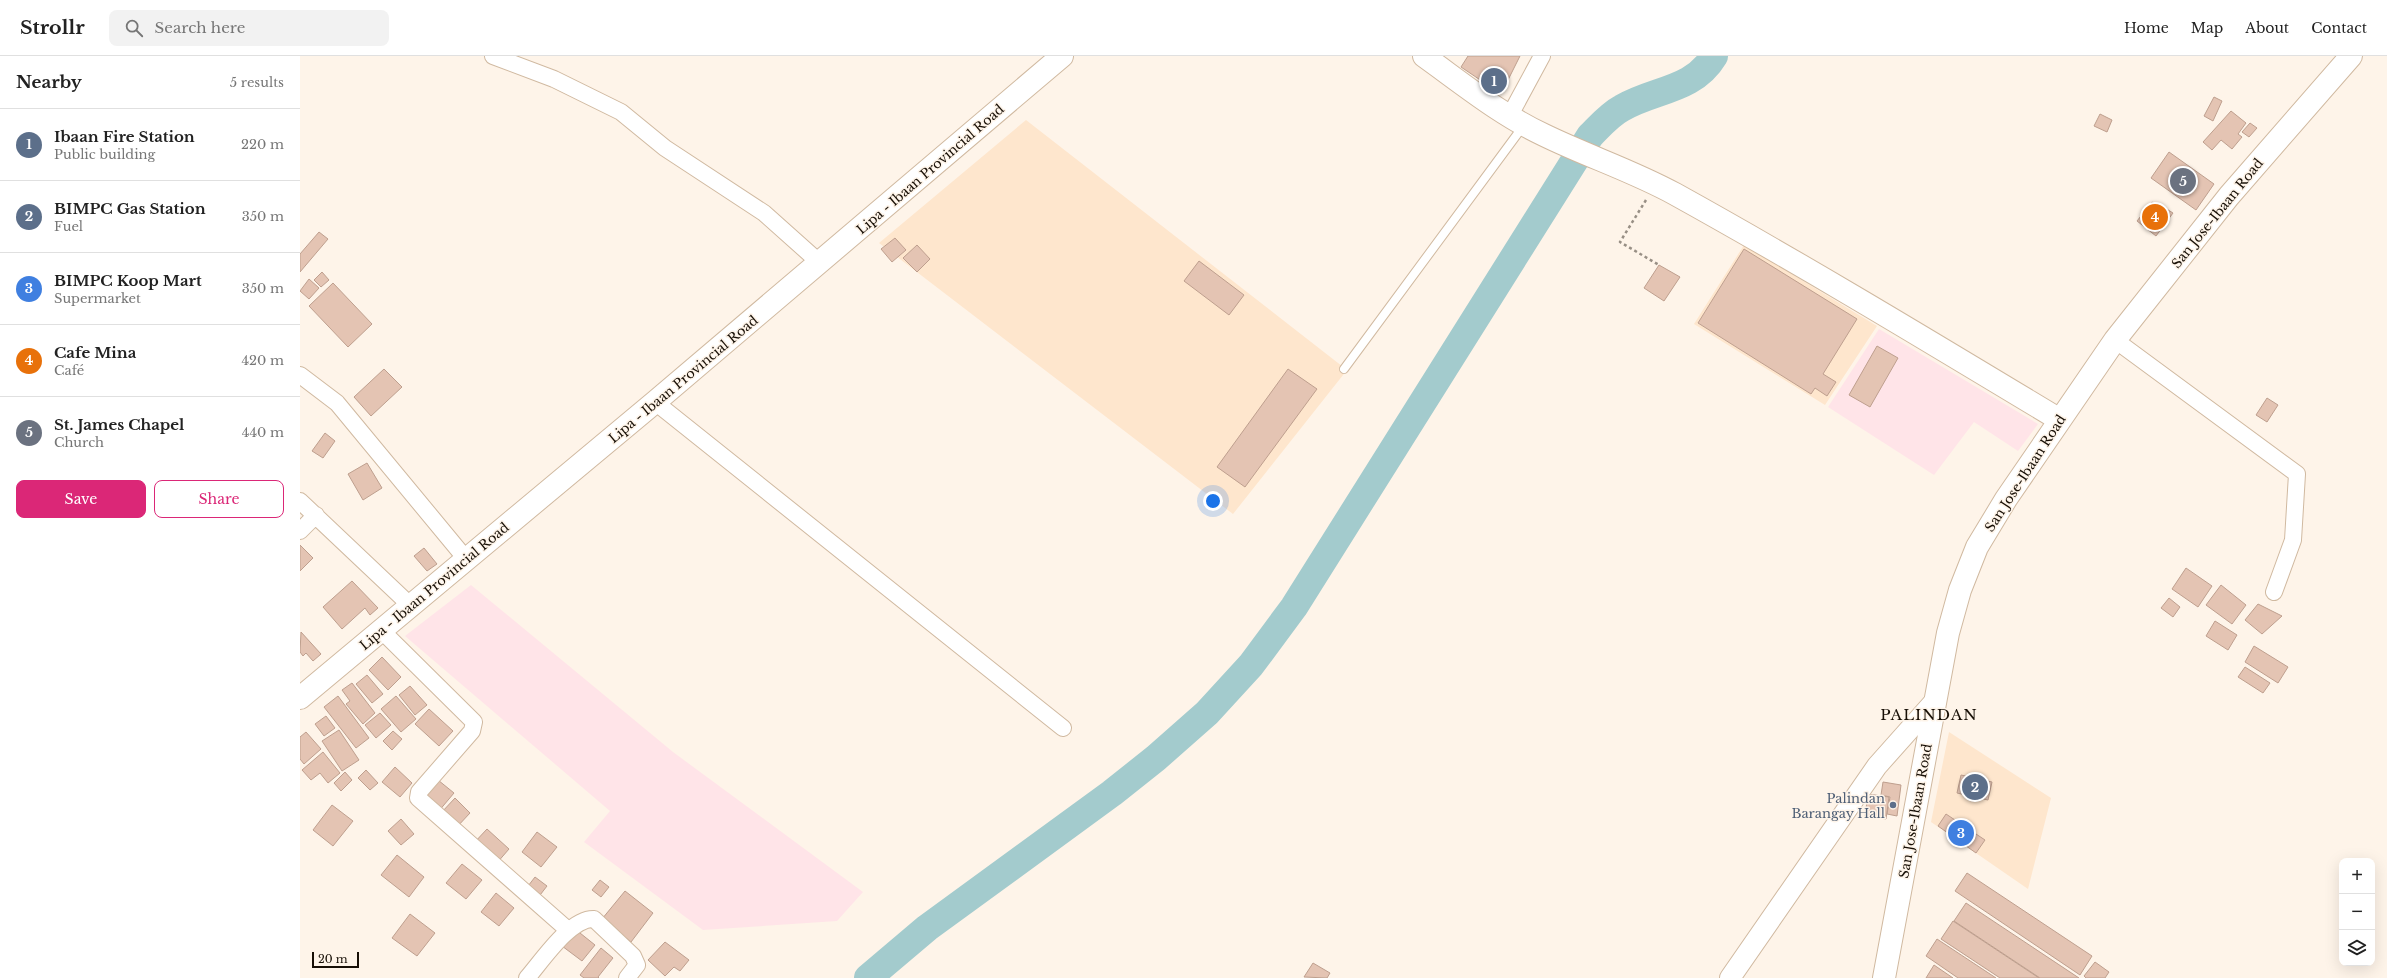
<!DOCTYPE html>
<html lang="en">
<head>
<meta charset="utf-8">
<style>
  :root { --surface:#fff; --page:#f2f2f2; --text:#222; --muted:#767676; --line:#e0e0e0; --accent:#db2777 }
  body { margin:0; font-family:"Libre Baskerville",serif; background:var(--page); color:var(--text) }
  .controls { position:absolute; right:12px; bottom:12px; display:grid; overflow:hidden; border-radius:8px; box-shadow:0 4px 16px #0002 }
  .controls button { width:36px; height:36px; display:grid; place-items:center; padding:0; border:0; border-bottom:1px solid var(--line); background:var(--surface); color:var(--text); font:20px sans-serif }
  .scale { position:absolute; left:12px; bottom:10px; width:47px; box-sizing:border-box; padding-left:4px; border:2px solid #170f06; border-top:0; font-size:11px; line-height:14px; white-space:nowrap; color:#170f06; -webkit-text-stroke:3px #fef4e9; paint-order:stroke }
  .you { position:absolute; left:913px; top:445px; width:14px; height:14px; margin:-10px; border:3px solid #fff; border-radius:50%; background:#1a73e8; box-shadow:0 0 0 6px #1a73e833 }
  .badge { display:grid; place-items:center; width:26px; height:26px; border-radius:50%; background:var(--accent); color:#fff; font-size:13px; font-weight:700 }
  .pin { position:absolute; translate:-50% -50%; border:2px solid #fff; box-shadow:0 1px 4px #0006 }
  .list { margin:0; padding:0; list-style:none }
  h2 { display:flex; justify-content:space-between; align-items:center; height:52px; margin:0; padding:0 16px; font-size:17px }
  h2 small { font-size:13px; font-weight:400; color:var(--muted) }
  .list li { display:grid; grid-template-columns:26px 1fr auto; gap:12px; align-items:center; box-sizing:border-box; height:72px; padding:0 16px; border-top:1px solid var(--line) }
  .list b { display:block; font-size:15px; white-space:nowrap }
  .list p { margin:0; font-size:13px; white-space:nowrap; color:var(--muted) }
  .list em { font-size:13px; font-style:normal; color:var(--muted) }
  .actions { display:flex; gap:8px; padding:12px 16px }
  .actions a { flex:1; padding:9px 0; border:1px solid var(--accent); border-radius:8px; text-align:center; font-size:14px; color:var(--accent) }
  .actions .main { background:var(--accent); color:#fff }
  .icon { flex:none; width:22px; height:22px; fill:none; stroke:currentColor; stroke-width:2; stroke-linecap:round; stroke-linejoin:round }
  .map { position:relative; flex:none; width:2087px; height:922px; overflow:hidden }
  header { display:flex; align-items:center; gap:24px; box-sizing:border-box; height:56px; padding:0 20px; background:var(--surface); border-bottom:1px solid var(--line) }
  header strong { font-size:19px }
  nav { display:flex; gap:22px; margin-inline-start:auto; font-size:14px }
  .search { width:280px; height:36px; background:var(--page); display:flex; align-items:center; gap:10px; box-sizing:border-box; padding:0 14px; border-radius:8px; color:var(--muted); font-size:15px }
  main { display:flex }
  aside { flex:1; background:var(--surface) }
  .map>svg:first-child { display:block }
  .built { fill:#fee6cd }
  .industrial { fill:#ffe4e8 }
  .lines { fill:none; stroke-linecap:round; stroke-linejoin:round }
  .river { stroke:#a3cbcd; stroke-width:28 }
  .building { fill:#e4c4b3; stroke:#be9f8e }
  .service-casing { stroke:#d0b9a0; stroke-width:10 }
  .minor-casing { stroke:#d0b9a0; stroke-width:18 }
  .tertiary-casing { stroke:#d0b9a0; stroke-width:22 }
  .secondary-casing { stroke:#d0b9a0; stroke-width:24 }
  .path { stroke:#988f85; stroke-width:2.5; stroke-dasharray:3 3; stroke-linecap:butt }
  .service { stroke:#fff; stroke-width:8 }
  .minor { stroke:#fff; stroke-width:16 }
  .tertiary { stroke:#fff; stroke-width:20 }
  .secondary { stroke:#fff; stroke-width:22 }
  .service-dot { fill:#5c6f8a; stroke:#fef4e9; stroke-width:1.5 }
  .labels { text-anchor:middle; stroke-width:3; stroke-linejoin:round; paint-order:stroke }
  .street-label { font-size:13px; fill:#170f06; stroke:#fef4e9 }
  .service-label { font-size:13px; fill:#4e5e75; stroke:#fef4e9; text-anchor:end }
  .quarter-label { font-size:15px; letter-spacing:1px; fill:#170f06; stroke:#fef4e9 }
</style>
</head>
<body>
<header>
<strong>Strollr</strong>
<div class="search"><svg class="icon" aria-label="search" viewBox="0 0 24 24"><circle cx="10" cy="10" r="6"/><path d="M15 15l6 6"/></svg>Search here</div>
<nav><a>Home</a><a>Map</a><a>About</a><a>Contact</a></nav>
</header>
<main>
<aside>
<h2>Nearby<small>5 results</small></h2>
<ul class="list">
<li><span class="badge" style="background:#5c6f8a">1</span><div><b>Ibaan Fire Station</b><p>Public building</p></div><em>220 m</em></li>
<li><span class="badge" style="background:#5c6f8a">2</span><div><b>BIMPC Gas Station</b><p>Fuel</p></div><em>350 m</em></li>
<li><span class="badge" style="background:#3f7fe0">3</span><div><b>BIMPC Koop Mart</b><p>Supermarket</p></div><em>350 m</em></li>
<li><span class="badge" style="background:#e8710a">4</span><div><b>Cafe Mina</b><p>Café</p></div><em>420 m</em></li>
<li><span class="badge" style="background:#6b7280">5</span><div><b>St. James Chapel</b><p>Church</p></div><em>440 m</em></li>
</ul>
<div class="actions"><a class="main">Save</a><a>Share</a></div>
</aside>
<div class="map">
<svg width="2087" height="922" viewBox="0 0 2087 922">
  <rect width="100%" height="100%" fill="#fef4e9"/>
  <path class="built" d="M726,64L1047,314L933,458L579,187Z
    M1444,189L1577,270L1525,349L1394,268Z
    M1649,676L1751,742L1728,833L1631,766Z"/>
  <path class="industrial" d="M1579,273L1738,368L1718,395L1674,366L1634,419L1528,351Z
    M171,529L373,696L563,836L537,865L403,874L284,786L310,755L105,580Z"/>
  <g class="lines">
    <path class="river" d="M568,922L627,872L812,737L856,702L907,657L951,609L994,551L1290,80C1300,70 1309,59 1322,52C1354,33 1393,35 1414,0"/>
  </g>
  <path class="building" d="M1168,0H1220L1201,38L1161,11Z
    M1914,41L1922,45L1913,65L1904,60Z
    M1931,55L1946,67L1938,78L1942,81L1932,93L1921,84L1912,94L1903,86Z
    M1800,58L1812,64L1807,76L1794,70Z
    M1950,67L1957,72L1949,81L1942,76Z
    M1869,96L1914,128L1896,154L1851,122Z
    M1852,146L1864,154L1865,152L1873,157L1856,180L1837,165Z
    M19,176L28,183L0,216V198Z
    M595,182L606,194L592,206L581,193Z
    M617,189L630,203L617,216L603,202Z
    M1444,193L1557,263L1523,318L1536,326L1527,340L1515,332L1511,338L1398,267Z
    M899,205L944,239L929,259L884,225Z
    M1359,209L1380,221L1364,245L1344,232Z
    M22,216L29,224L21,231L14,224Z
    M9,223L19,232L9,243L0,235Z
    M33,227L72,268L48,291L9,250Z
    M1577,290L1598,302L1570,351L1549,339Z
    M84,313L102,331L71,360L54,341Z
    M988,313L1017,333L945,431L917,411Z
    M1967,342L1978,349L1967,366L1956,359Z
    M25,377L35,385L23,402L12,395Z
    M67,407L82,432L63,444L48,418Z
    M0,489L13,502L0,515Z
    M124,492L137,508L127,515L114,500Z
    M1886,512L1912,530L1898,551L1872,533Z
    M52,525L78,552L70,559L65,552L42,573L23,551Z
    M1921,529L1946,549L1932,568L1906,549Z
    M1869,542L1880,551L1873,561L1861,552Z
    M1958,548L1982,560L1962,578L1945,564Z
    M1915,565L1937,579L1928,594L1906,580Z
    M1,576L21,598L13,605L6,597L3,600L0,596Z
    M1954,590L1988,611L1978,627L1945,606Z
    M82,601L101,621L88,634L69,614Z
    M1945,611L1970,627L1963,637L1938,621Z
    M67,619L83,638L72,647L56,628Z
    M52,627L75,657L63,668L46,648L50,645L42,634Z
    M110,630L127,649L115,659L99,639Z
    M38,640L69,682L56,692L24,651Z
    M96,640L116,663L101,676L81,653Z
    M129,653L153,675L139,690L115,668Z
    M80,657L91,669L76,682L65,669Z
    M26,660L35,672L24,680L15,668Z
    M39,674L59,704L42,715L22,685Z
    M93,675L102,683L92,694L83,685Z
    M6,676L21,693L4,708L0,703V681Z
    M23,696L40,717L28,727L20,717L11,724L2,714Z
    M95,711L112,727L100,741L82,726Z
    M66,714L78,727L70,734L58,722Z
    M45,716L52,724L41,735L34,727Z
    M1661,719L1692,726L1688,744L1657,737Z
    M138,724L154,737L138,756L123,742Z
    M1583,726L1601,729L1597,760L1587,758L1590,741L1581,739Z
    M1568,738L1589,741L1586,763L1565,760Z
    M155,742L170,757L156,772L141,757Z
    M32,749L53,765L33,790L13,774Z
    M1646,758L1685,784L1676,797L1638,770Z
    M101,763L114,778L101,789L88,775Z
    M187,773L209,793L196,808L173,788Z
    M237,776L257,791L241,811L222,796Z
    M97,799L124,821L109,841L81,819Z
    M162,808L182,824L166,843L146,827Z
    M1667,817L1792,900L1780,919L1655,835Z
    M235,821L247,830L237,843L225,834Z
    M300,824L309,831L301,841L292,834Z
    M325,835L353,857L331,886L302,863Z
    M196,837L214,852L199,870L181,856Z
    M1666,847L1779,922H1740L1654,865Z
    M110,858L135,877L117,900L92,882Z
    M1653,865L1739,922H1700L1641,883Z
    M275,873L295,889L282,905L262,890Z
    M1637,883L1696,922H1658L1626,900Z
    M365,886L389,904L380,915L374,911L365,920L348,904Z
    M301,892L313,902L298,921L299,922H284L280,919Z
    M1795,906L1809,916L1805,922H1786L1784,920Z
    M1013,907L1030,917L1027,922L1004,921Z
    M1634,909L1653,922H1626Z"/>
  <g class="lines">
    <g class="service-casing">
      <path id="service" d="M1044,313L1224,69"/>
    </g>
    <g class="minor-casing">
      <path id="minor" d="M193,0L254,23L321,56L365,92L464,157L520,207
        M1209,61L1242,0
        M1815,284L1997,418L1993,484L1974,536
        M0,319L37,347L166,503
        M355,346L763,672
        M0,445L111,550
        M0,475L16,459
        M81,574L174,666L172,675L119,736L118,742L268,874
        M227,922C242,905 270,862 294,863L333,900L337,909L327,922"/>
    </g>
    <g class="tertiary-casing">
      <path id="tertiary" d="M1430,922L1577,710L1634,646"/>
    </g>
    <g class="secondary-casing">
      <path id="secondary" d="M1124,0C1163,28 1201,59 1244,79C1287,100 1333,115 1375,138C1505,210 1632,287 1760,364
        M0,642L355,346L762,0
        M1584,922L1648,577L1660,534L1677,491L1706,443L1815,284L1929,140L2051,0"/>
    </g>
    <path class="path" d="M1346,144L1320,186L1359,209"/>
    <use href="#service" class="service"/>
    <use href="#minor" class="minor"/>
    <use href="#tertiary" class="tertiary"/>
    <use href="#secondary" class="secondary"/>
  </g>
  <circle class="service-dot" cx="1593" cy="749" r="4"/>
  <g class="labels">
    <g class="street-label">
      <text transform="translate(630 113) rotate(-41)" y="5">Lipa - Ibaan Provincial Road</text>
      <text transform="translate(1917 157) rotate(-51)" y="5">San Jose-Ibaan Road</text>
      <text transform="translate(383 323) rotate(-40)" y="5">Lipa - Ibaan Provincial Road</text>
      <text transform="translate(1725 417) rotate(-57)" y="5">San Jose-Ibaan Road</text>
      <text transform="translate(134 530) rotate(-40)" y="5">Lipa - Ibaan Provincial Road</text>
      <text transform="translate(1615 755) rotate(-80)" y="5">San Jose-Ibaan Road</text>
    </g>
    <g class="service-label">
      <text x="1585" y="747">Palindan<tspan x="1585" dy="15">Barangay Hall</tspan></text>
    </g>
    <g class="quarter-label">
      <text x="1629" y="664">PALINDAN</text>
    </g>
  </g>
</svg>
<div class="controls">
<button>+</button>
<button>−</button>
<button><svg class="icon" aria-label="layers" viewBox="0 0 24 24"><path d="M12 4l9 5-9 5-9-5zM3 14l9 5 9-5"/></svg></button>
</div>
<div class="scale">20 m</div>
<div class="you"></div>
<div class="pin badge" style="left:1194px;top:25px;background:#5c6f8a">1</div>
<div class="pin badge" style="left:1675px;top:731px;background:#5c6f8a">2</div>
<div class="pin badge" style="left:1661px;top:777px;background:#3f7fe0">3</div>
<div class="pin badge" style="left:1855px;top:161px;background:#e8710a">4</div>
<div class="pin badge" style="left:1883px;top:125px;background:#6b7280">5</div>
</div>
</main>
</body>
</html>
